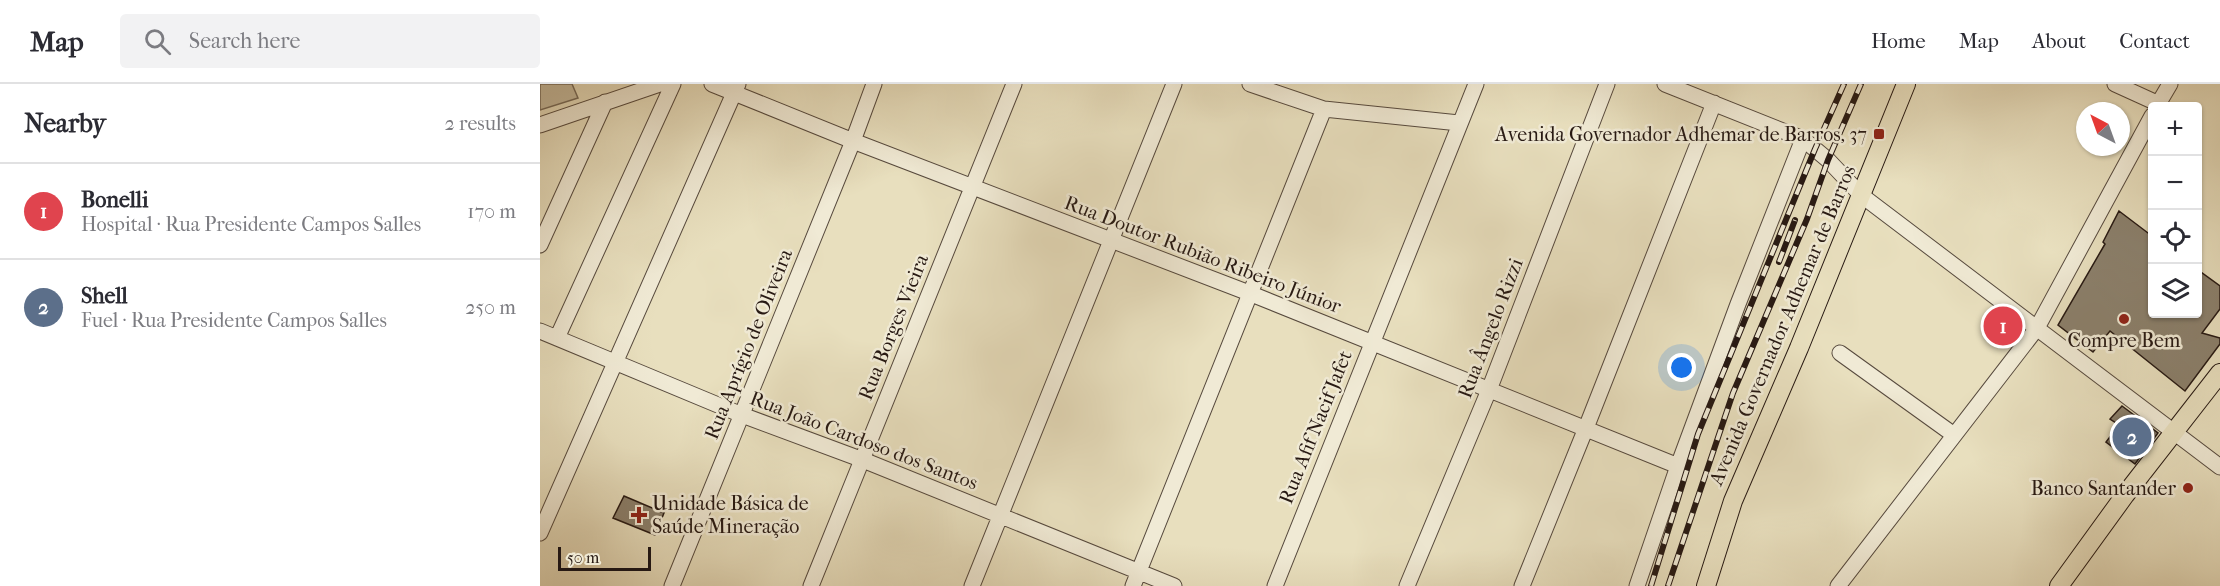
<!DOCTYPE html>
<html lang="en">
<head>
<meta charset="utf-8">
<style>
  :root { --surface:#fff; --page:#f2f2f3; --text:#2b2b33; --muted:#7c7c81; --line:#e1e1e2; --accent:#d93025 }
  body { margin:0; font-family:"IM FELL French Canon",serif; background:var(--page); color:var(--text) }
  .controls { position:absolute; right:18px; top:18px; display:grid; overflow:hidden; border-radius:6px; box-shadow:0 2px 4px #0004 }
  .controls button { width:54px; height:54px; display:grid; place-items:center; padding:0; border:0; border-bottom:2px solid var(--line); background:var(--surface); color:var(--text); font:30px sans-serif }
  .compass { position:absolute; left:1536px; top:18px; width:54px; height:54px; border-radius:50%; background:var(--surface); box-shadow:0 2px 4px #0004; rotate:319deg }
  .scale { position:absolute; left:18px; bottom:15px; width:93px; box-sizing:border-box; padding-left:6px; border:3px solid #271913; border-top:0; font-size:16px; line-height:21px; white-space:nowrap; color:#271913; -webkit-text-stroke:4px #f0ead5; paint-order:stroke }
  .you { position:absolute; left:1142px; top:284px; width:21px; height:21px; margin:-15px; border:4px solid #fff; border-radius:50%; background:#1a73e8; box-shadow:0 0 0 9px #1a73e833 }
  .badge { display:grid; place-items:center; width:39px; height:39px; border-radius:50%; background:var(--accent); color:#fff; font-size:20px; font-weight:700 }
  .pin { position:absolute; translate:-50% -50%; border:3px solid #fff; box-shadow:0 2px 6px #0006 }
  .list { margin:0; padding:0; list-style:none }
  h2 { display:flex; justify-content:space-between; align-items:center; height:78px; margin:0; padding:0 24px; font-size:26px }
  h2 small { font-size:20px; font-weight:400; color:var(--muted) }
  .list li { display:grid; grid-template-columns:39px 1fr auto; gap:18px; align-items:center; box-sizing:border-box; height:96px; padding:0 24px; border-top:2px solid var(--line) }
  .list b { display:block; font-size:22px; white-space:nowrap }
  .list p { margin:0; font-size:20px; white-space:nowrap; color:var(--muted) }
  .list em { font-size:20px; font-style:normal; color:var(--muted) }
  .icon { flex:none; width:33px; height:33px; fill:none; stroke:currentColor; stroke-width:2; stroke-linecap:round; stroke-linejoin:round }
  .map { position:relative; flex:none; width:1680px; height:502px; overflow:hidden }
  header { display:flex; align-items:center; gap:36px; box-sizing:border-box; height:84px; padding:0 30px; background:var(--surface); border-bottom:2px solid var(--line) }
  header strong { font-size:28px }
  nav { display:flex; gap:33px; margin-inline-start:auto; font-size:21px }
  .search { width:420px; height:54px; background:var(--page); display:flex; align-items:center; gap:15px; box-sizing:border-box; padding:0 21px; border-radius:6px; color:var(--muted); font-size:22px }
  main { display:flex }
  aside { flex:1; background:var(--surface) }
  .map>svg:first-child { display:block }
  .green { fill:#c7bda1; stroke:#776b5a; stroke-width:1.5 }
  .building { fill:#8b806c; stroke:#271913; stroke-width:1.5 }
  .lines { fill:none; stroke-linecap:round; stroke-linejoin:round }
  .minor-casing { stroke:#574a3e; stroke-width:17 }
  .major-casing { stroke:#271913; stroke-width:20 }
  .minor { stroke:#f0ead5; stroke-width:15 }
  .major { stroke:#e8dfbe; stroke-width:18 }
  .rail-casing { stroke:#271913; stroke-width:6 }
  .rail { stroke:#f0ead5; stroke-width:4; stroke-dasharray:11; stroke-linecap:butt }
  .poi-dot { fill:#8f2418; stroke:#f0ead5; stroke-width:2 }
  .labels { text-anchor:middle; stroke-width:5; stroke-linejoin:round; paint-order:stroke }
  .poi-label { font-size:20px; fill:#271913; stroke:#f0ead5; text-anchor:end }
  .street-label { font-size:20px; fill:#271913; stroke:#f0ead5 }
</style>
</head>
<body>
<header>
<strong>Map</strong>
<div class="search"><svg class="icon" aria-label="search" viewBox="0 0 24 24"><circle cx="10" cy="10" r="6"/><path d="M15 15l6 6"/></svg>Search here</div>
<nav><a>Home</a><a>Map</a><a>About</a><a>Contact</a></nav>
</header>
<main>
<aside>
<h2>Nearby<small>2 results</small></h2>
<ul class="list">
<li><span class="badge" style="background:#e0444e">1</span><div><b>Bonelli</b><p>Hospital · Rua Presidente Campos Salles</p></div><em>170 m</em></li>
<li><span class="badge" style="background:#5c6f8a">2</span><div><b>Shell</b><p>Fuel · Rua Presidente Campos Salles</p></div><em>250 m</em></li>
</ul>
</aside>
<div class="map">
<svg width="1680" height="502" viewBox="0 0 1680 502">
  <rect width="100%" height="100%" fill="#e8dfbe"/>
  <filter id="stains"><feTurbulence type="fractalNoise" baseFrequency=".00333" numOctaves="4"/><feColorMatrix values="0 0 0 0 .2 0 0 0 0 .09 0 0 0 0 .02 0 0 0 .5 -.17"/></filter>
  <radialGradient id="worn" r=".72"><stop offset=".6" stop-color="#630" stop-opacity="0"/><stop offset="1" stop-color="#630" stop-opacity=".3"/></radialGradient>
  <path class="green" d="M0,0H32L38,14L0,26Z"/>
  <path class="building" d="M1579,127L1612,152V230H1658V186L1680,202V225L1662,249L1680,254V260L1645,307L1570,247L1553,268L1518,241L1565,160L1563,158Z
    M1582,322L1618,349L1595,380L1566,358L1579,341L1570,335Z
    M84,412L124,429L115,451L73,434Z"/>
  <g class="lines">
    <g class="minor-casing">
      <path id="minor" d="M172,0L313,57L709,209L1138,382
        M710,0L784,25L919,39
        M1125,0L1263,55L1288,76L1321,111L1680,383
        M1575,0L1619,20
        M1617,22L1630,0
        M0,41L120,0
        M0,161L65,18
        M0,247L202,331L323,376L634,502
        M17,254L133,0
        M1300,269L1414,351
        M0,449L198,0
        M132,502L313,57L334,0
        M271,502L474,0
        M432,502L634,0
        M593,502L784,25
        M735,502L936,0
        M867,502L949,306L1067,0
        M982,502L1046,344L1174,19
        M1097,502L1138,382L1198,220L1263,55
        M1298,502L1497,244L1612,32"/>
    </g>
    <g class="major-casing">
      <path id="major" d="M1166,502L1193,417L1259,264L1366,0
        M1519,502L1585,411L1680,289"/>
    </g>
    <use href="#minor" class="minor"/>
    <use href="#major" class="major"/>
    <g class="rail-casing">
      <path id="rail" d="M1239,178L1255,136
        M1111,502L1158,350L1275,65L1304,0
        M1128,502L1193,309L1267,135L1288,76L1321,0"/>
    </g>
    <use href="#rail" class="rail"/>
  </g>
  <g class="poi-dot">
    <rect x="1333" y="44" width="12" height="12" rx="3"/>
    <circle cx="1584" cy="235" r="6"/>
    <circle cx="1648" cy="404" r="6"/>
    <path d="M96 422h6v6h6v6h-6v6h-6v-6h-6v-6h6z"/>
  </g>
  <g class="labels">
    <g class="poi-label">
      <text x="1327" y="57">Avenida Governador Adhemar de Barros, 37</text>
      <text x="1584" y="263" text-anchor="middle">Compre Bem</text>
      <text x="1636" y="411">Banco Santander</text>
      <text x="112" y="426" text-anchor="start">Unidade Básica de<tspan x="112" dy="23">Saúde Mineração</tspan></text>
    </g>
    <g class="street-label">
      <text transform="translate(663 170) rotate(21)" y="7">Rua Doutor Rubião Ribeiro Júnior</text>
      <text transform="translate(1242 241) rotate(-67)" y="7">Avenida Governador Adhemar de Barros</text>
      <text transform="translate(353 243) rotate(-68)" y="7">Rua Borges Vieira</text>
      <text transform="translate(950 244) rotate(-69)" y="7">Rua Ângelo Rizzi</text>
      <text transform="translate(208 260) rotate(-68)" y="7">Rua Aprígio de Oliveira</text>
      <text transform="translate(775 343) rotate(-68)" y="7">Rua Afif Nacif Jafet</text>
      <text transform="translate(324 356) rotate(21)" y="7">Rua João Cardoso dos Santos</text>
    </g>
  </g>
  <rect width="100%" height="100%" filter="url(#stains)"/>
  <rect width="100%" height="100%" fill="url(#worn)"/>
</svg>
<div class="controls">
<button>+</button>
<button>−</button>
<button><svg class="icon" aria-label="locate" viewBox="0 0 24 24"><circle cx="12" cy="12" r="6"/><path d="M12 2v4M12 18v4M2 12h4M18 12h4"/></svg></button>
<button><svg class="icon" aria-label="layers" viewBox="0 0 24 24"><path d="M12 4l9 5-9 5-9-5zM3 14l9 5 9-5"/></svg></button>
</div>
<svg class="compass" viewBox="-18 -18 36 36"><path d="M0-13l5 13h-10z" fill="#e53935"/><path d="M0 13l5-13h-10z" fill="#7c7c81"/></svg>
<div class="scale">50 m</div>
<div class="you"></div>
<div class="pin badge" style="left:1463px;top:242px;background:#e0444e">1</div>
<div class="pin badge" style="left:1592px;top:353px;background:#5c6f8a">2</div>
</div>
</main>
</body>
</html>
